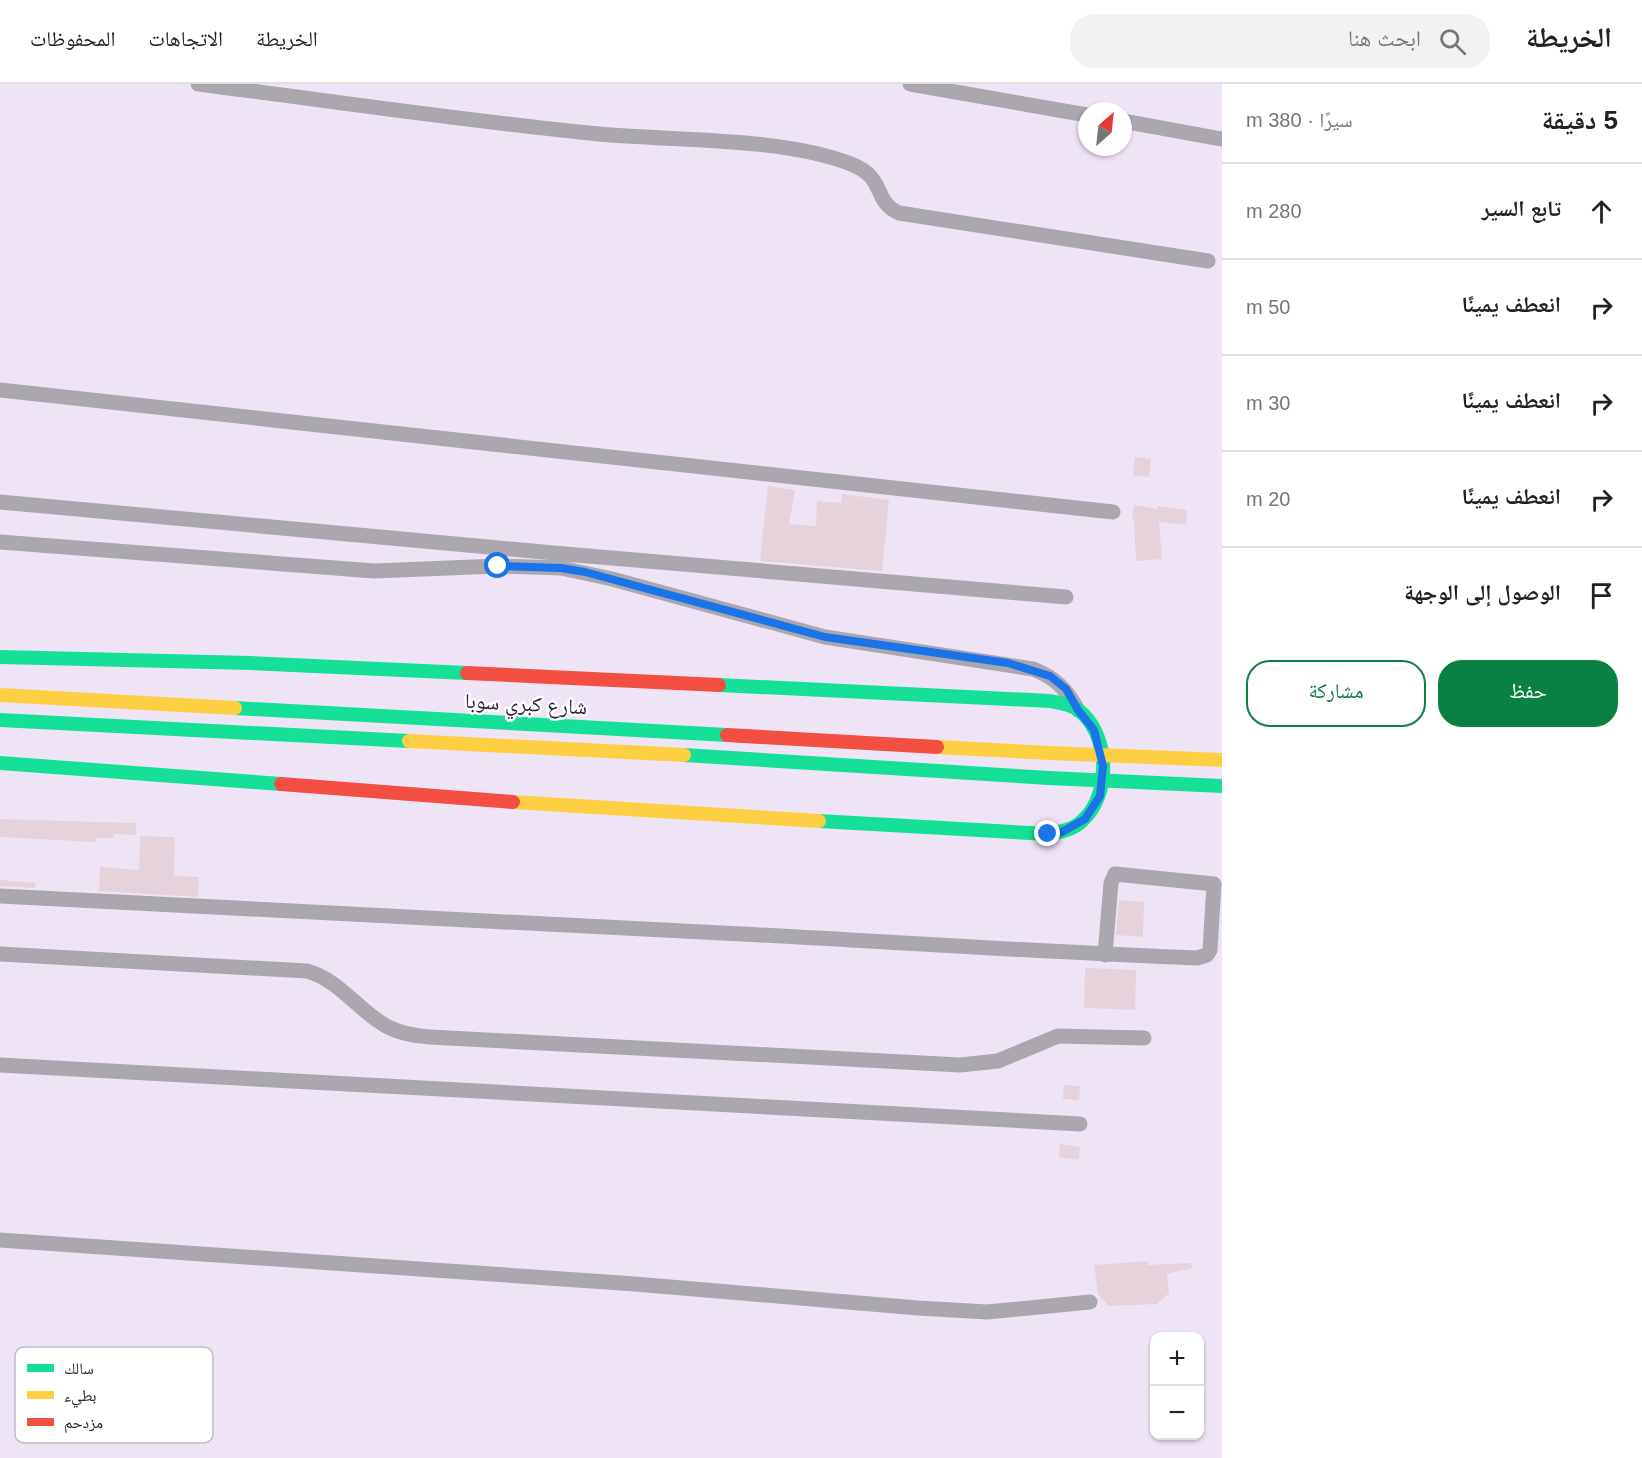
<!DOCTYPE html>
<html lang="ar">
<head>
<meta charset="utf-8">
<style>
  :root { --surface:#fff; --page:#f2f2f2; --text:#222; --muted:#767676; --line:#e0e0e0; --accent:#0b8043 }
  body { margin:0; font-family:Helvetica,"Noto Naskh Arabic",sans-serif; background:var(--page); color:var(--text); direction:rtl }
  .controls { position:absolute; right:18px; bottom:18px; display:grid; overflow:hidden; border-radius:12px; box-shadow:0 2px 4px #0004 }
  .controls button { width:54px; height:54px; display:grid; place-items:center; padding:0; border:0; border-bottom:2px solid var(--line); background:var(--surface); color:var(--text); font:30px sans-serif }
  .compass { position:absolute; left:1078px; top:18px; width:54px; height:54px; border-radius:50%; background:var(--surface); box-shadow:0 2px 4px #0004; rotate:27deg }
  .stop { position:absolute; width:18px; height:18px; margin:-14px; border:4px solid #1a73e8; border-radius:50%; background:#fff }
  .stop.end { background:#1a73e8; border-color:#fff; box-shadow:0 2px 6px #0008 }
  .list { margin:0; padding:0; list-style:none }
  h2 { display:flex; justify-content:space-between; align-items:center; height:78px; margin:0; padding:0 24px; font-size:26px }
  h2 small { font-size:20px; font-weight:400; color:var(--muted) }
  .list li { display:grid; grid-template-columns:39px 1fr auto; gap:18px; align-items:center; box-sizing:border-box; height:96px; padding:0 24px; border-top:2px solid var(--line) }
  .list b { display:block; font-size:22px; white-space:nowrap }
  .list em { font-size:20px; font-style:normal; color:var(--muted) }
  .actions { display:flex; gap:12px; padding:18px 24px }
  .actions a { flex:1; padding:14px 0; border:2px solid var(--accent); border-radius:24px; text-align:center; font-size:21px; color:var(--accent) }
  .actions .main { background:var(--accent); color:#fff }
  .icon { flex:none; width:33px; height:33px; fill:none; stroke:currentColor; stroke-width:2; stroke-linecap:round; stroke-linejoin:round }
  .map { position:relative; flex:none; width:1222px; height:1374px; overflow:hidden; direction:ltr }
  header { display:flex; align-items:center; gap:36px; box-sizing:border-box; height:84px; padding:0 30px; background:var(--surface); border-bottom:2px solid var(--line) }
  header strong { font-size:28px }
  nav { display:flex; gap:33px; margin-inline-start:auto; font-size:21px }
  .search { width:420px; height:54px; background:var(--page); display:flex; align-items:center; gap:15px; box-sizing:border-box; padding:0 21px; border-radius:24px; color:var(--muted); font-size:22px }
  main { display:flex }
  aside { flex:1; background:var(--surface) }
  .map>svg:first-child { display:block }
  .building { fill:#e6d2db }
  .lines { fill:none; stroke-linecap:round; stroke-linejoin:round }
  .street { stroke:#aba7ae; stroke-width:15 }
  .fast { stroke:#16e098; stroke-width:14 }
  .slow { stroke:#ffcf43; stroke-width:14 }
  .jam { stroke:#f24e42; stroke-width:14 }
  .fast-bridge { stroke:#16e098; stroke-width:14 }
  .slow-bridge { stroke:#ffcf43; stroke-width:14 }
  .route { stroke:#1a73e8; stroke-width:8 }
  .labels { text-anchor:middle; stroke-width:5; stroke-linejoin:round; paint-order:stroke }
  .street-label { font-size:21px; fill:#2a202f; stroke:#fff }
  .key { fill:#fff; stroke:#bfbcc1; stroke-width:1.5 }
  .key-label { font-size:16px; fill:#2a202f }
</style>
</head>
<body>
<header>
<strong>الخريطة</strong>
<div class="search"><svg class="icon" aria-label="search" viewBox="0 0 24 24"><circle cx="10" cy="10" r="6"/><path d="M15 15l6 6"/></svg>ابحث هنا</div>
<nav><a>الخريطة</a><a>الاتجاهات</a><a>المحفوظات</a></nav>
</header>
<main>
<aside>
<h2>5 دقيقة<small>سيرًا · 380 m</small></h2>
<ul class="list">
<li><svg class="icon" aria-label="ahead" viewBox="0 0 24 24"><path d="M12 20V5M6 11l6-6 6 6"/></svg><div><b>تابع السير</b></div><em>280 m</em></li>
<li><svg class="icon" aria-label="right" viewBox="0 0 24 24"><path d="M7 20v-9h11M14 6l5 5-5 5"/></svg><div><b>انعطف يمينًا</b></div><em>50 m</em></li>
<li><svg class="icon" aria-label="right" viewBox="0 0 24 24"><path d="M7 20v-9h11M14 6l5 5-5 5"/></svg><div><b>انعطف يمينًا</b></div><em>30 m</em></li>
<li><svg class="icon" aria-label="right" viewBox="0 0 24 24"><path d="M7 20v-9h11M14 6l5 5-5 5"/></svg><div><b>انعطف يمينًا</b></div><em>20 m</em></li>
<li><svg class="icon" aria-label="arrive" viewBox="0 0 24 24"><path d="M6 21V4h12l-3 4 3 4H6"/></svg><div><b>الوصول إلى الوجهة</b></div></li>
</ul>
<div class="actions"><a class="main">حفظ</a><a>مشاركة</a></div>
</aside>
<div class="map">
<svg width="1222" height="1374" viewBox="0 0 1222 1374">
  <rect width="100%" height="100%" fill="#efe4f6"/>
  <path class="building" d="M1135,373L1151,375L1149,393L1133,391Z
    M768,402L795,406L789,440L816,442L817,417L841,419L842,410L889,416L882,487L760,477Z
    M1134,421L1157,425V422L1187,426L1186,441L1159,438L1162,475L1136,477L1134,435L1132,434Z
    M0,735L136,739V751L114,750V754H97L96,758L0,753Z
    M140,752L175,753L174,792L199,793L198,813L99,807L100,783L139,786Z
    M0,796L36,799L35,804L0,802Z
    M1119,816L1144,818L1143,853L1116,851Z
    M1085,884L1136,886L1135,926L1084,924Z
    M1064,1001L1080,1002L1079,1016L1063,1015Z
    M1060,1060L1080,1063L1079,1076L1059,1073Z
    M1149,1177L1148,1181L1191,1179L1192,1184L1167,1190L1169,1209L1157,1220L1108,1222L1098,1210L1094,1181Z"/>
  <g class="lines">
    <path class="street" d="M198,0C332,17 465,37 599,50C675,57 782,53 851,80C887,94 872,117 899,129L1208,177
      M910,0L1087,31
      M1123,37L1222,55
      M0,306L1113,428
      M0,418L565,470L1066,513
      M0,458L374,487L498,482L561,484L612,495L825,553L1033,585C1056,594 1066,605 1078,626
      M0,812C240,825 481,836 722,849C880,857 1038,868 1197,874L1207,871L1210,866L1214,800L1115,790L1111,799L1105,871
      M0,870L307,887C340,896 359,928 388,943C402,950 415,952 430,953L960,981L998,977L1058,952L1144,954
      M0,981L1080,1040
      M0,1156L635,1200L918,1224L987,1228L1090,1218"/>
    <path class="fast" d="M0,573L251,579L467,589
      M719,601L1050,617C1059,619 1069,620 1077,625C1110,648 1112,711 1082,737C1073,746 1060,748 1048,750L819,737
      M235,624L727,651
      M0,636L409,657
      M684,671L1049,694
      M0,679L281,700"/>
    <path class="slow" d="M0,611L235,624
      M409,657L684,671
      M937,663L1050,669
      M513,718L819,737"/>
    <path class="jam" d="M467,589L719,601
      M727,651L937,663
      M281,700L513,718"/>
    <path class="fast-bridge" d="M1049,694L1222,702"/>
    <path class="slow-bridge" d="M1050,669L1222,676"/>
  </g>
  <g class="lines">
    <path class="route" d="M498,482L561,484L585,488L825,553L1008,579L1050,592L1066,605L1078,626L1094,646L1103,682L1100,712L1085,735L1062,748L1048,750"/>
  </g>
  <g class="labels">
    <g class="street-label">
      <text transform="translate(526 620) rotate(3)" y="7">شارع كبري سوبا</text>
    </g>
  </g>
  <rect x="15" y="1263" width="198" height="96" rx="9" class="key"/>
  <rect x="27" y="1280" width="27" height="8" fill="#16e098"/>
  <rect x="27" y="1307" width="27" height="8" fill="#ffcf43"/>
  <rect x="27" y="1334" width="27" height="8" fill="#f24e42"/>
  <g class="key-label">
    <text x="64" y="1290">سالك</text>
    <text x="64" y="1317">بطيء</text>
    <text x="64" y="1344">مزدحم</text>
  </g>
</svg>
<div class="controls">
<button>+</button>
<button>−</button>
</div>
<svg class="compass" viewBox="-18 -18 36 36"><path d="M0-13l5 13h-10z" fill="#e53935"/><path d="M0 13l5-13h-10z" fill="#767676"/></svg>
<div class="stop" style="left:498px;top:482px"></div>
<div class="stop end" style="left:1048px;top:750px"></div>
</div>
</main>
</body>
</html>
